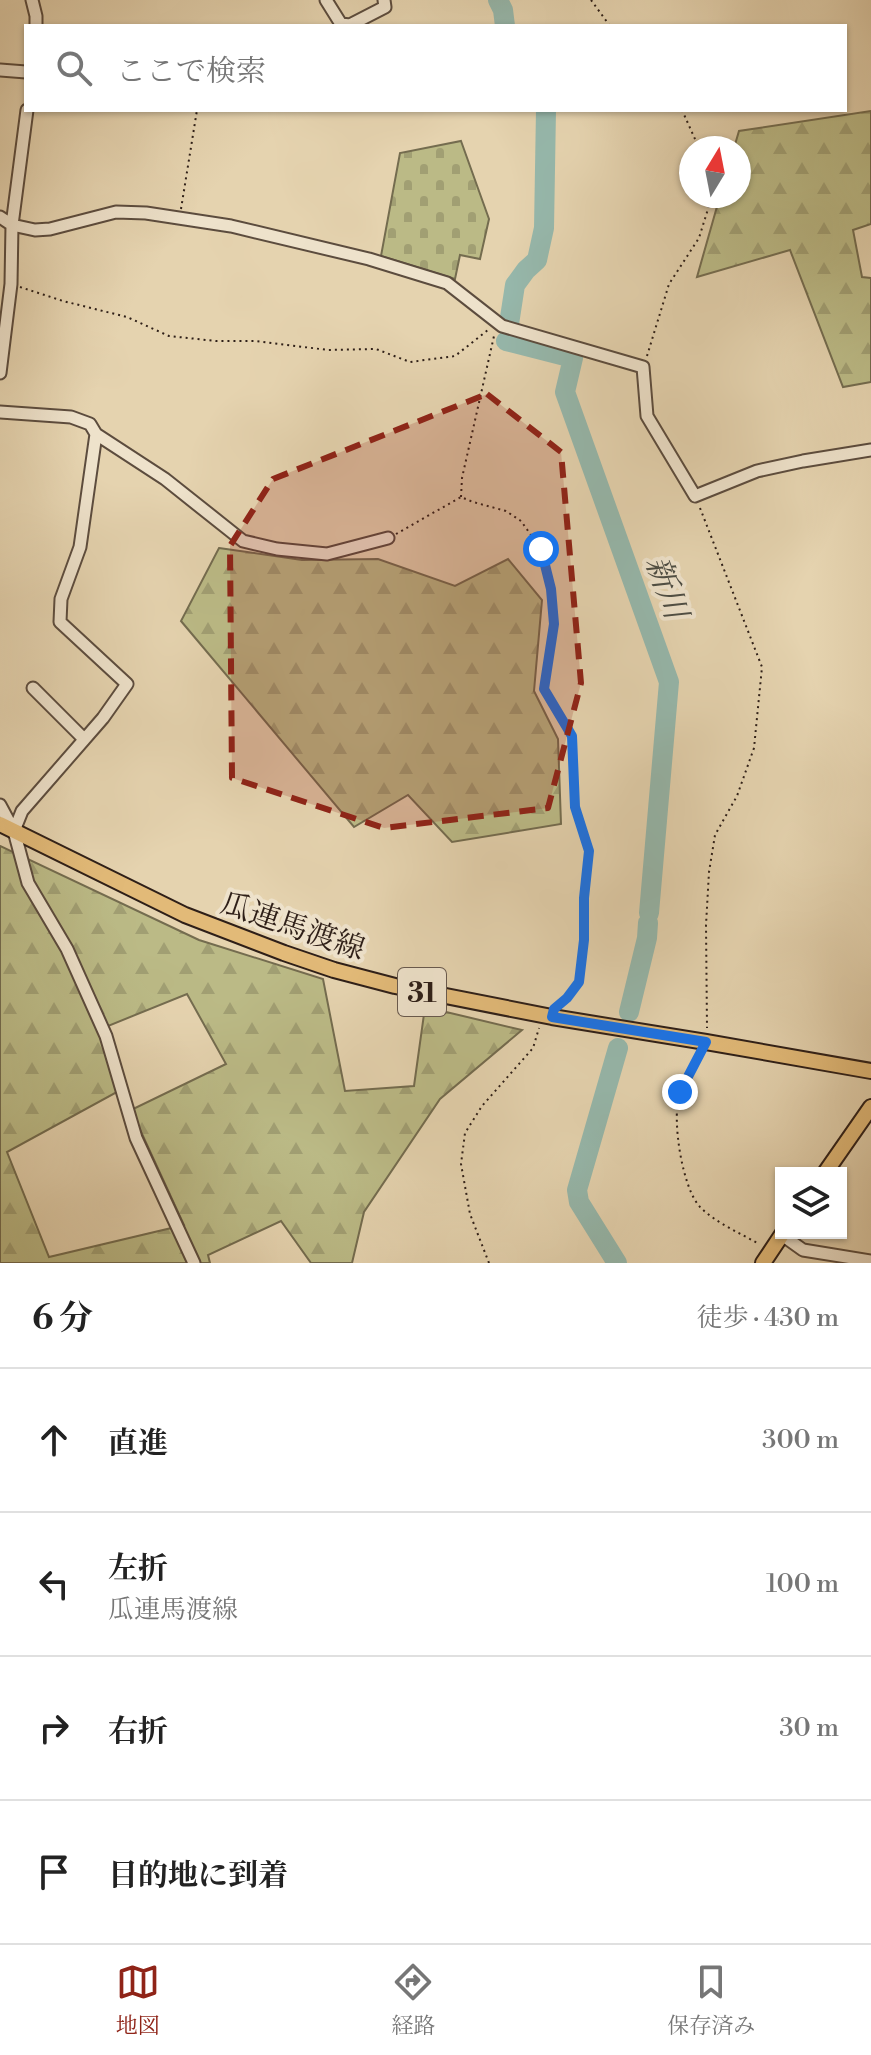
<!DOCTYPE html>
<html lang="ja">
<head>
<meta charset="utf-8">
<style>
  :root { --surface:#fff; --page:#f6f6f6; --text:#222; --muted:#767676; --line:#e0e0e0; --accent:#8f2418 }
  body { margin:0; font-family:"Libre Bodoni","Noto Serif JP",serif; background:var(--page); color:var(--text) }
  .controls { position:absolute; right:24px; bottom:24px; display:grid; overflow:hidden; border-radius:0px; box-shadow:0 2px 6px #0004 }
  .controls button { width:72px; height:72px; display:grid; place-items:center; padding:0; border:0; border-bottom:2px solid var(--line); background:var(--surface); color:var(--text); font:40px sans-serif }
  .compass { position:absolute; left:679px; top:136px; width:72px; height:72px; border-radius:50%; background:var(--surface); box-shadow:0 2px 6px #0004; rotate:10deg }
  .stop { position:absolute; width:24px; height:24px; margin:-18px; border:6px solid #1a73e8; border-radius:50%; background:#fff }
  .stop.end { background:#1a73e8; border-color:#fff; box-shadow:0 2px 8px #0008 }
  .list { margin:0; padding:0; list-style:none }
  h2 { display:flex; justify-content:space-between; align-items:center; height:104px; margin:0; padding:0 32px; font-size:34px }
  h2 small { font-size:26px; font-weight:400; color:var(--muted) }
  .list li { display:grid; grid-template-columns:52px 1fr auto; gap:24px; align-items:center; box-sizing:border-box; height:144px; padding:0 32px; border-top:2px solid var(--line) }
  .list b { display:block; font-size:30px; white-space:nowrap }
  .list p { margin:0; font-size:26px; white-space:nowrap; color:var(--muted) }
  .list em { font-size:26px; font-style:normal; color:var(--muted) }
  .icon { flex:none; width:44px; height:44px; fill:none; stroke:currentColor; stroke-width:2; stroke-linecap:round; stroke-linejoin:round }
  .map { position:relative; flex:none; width:871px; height:1263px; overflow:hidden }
  .search { position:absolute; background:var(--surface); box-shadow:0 2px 6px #0004; left:24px; right:24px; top:24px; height:88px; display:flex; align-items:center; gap:20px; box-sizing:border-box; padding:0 28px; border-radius:0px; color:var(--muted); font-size:30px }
  .sheet { height:680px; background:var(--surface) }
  nav { display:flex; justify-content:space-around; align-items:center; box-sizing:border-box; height:112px; border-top:2px solid var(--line); background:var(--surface); font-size:22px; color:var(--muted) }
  nav a { display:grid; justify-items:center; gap:4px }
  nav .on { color:var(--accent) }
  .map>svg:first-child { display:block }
  .forest { fill:url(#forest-firs); stroke:#746c4f; stroke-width:2; fill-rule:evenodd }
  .cemetery { fill:url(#cemetery-stones); stroke:#746c4f; stroke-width:2 }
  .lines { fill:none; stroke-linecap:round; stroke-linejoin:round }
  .river { stroke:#96b8ac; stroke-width:20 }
  .minor-casing { stroke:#5c4c3e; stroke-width:15 }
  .major-casing { stroke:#2e1f18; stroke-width:18 }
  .path { stroke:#2e1f18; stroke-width:2; stroke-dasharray:2 4; stroke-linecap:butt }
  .minor { stroke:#eee2cb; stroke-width:11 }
  .major { stroke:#e2ba78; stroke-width:14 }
  .route { stroke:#1a73e8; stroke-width:10 }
  .marked { fill:#8f2418; fill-opacity:0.2; stroke:#8f2418; stroke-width:6; stroke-dasharray:16 10; stroke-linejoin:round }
  .labels { text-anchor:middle; stroke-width:8; stroke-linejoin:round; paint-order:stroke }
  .shield { fill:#eee2cb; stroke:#685a4e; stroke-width:2 }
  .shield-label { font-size:28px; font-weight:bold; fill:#2e1f18 }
  .street-label { font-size:30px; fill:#2e1f18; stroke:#eee2cb }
  .water-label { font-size:32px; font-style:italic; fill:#4d4d44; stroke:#eee2cb }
</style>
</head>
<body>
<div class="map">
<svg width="871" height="1263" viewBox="0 0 871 1263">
  <defs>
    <pattern id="forest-firs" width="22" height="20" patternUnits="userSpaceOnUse" patternTransform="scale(2)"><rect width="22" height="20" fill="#bbba86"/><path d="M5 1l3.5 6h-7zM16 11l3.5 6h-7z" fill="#a19f73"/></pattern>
    <pattern id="cemetery-stones" width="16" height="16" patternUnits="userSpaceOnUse" patternTransform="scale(2)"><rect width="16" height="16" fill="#bbba86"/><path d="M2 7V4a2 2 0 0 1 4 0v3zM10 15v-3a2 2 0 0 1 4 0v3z" fill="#a19f73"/></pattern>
  </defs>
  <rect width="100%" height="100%" fill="#e5d3af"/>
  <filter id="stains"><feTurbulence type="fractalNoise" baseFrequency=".0025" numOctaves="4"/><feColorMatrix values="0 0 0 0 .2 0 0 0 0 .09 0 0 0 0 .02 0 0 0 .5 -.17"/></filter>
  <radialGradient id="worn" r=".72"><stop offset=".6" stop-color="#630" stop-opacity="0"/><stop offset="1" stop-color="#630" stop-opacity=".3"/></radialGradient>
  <path class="forest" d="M871,111V224L853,230L862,277L871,278V382L843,387L790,250L697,277L720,196H739V148H734L739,131Z
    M219,548L302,560L378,559L455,586L508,559L542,600L534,691L558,739L561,824L452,842L408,795L354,827L181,621Z
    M0,846L199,940L323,979L345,1091L414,1086L425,1007L522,1030L440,1099L364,1212L352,1263H311L281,1221L208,1255L210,1263H0ZM187,994L226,1064L131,1110L184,1225L49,1257L7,1152L117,1092L98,1030Z"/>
  <path class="cemetery" d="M461,141L489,219L480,259L460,255L455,279L381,256L400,153Z"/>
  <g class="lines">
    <path class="river" d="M498,0L503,10L505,26
      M509,324L515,285L526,270L537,260L544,228L546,110
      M506,341L573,358L565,392L669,682L649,913
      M629,1012L647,938L648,923
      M617,1263L579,1202L577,1190L618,1048"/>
    <g class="minor-casing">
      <path id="minor" d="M32,0L36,16V26
        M326,0L341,24L350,25L385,7L384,0
        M0,70L26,72
        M0,217L12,225L35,230L50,229L116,212L146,213L231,226L369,259L447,283L502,326L643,367L647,416L695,496L757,471L803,461L871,450
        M0,373L11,284L12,225L27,110
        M0,412L71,417L90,424L96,434L165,479L243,541L277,549L327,554L388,538
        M33,688L83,738
        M0,805L14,831L28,883L67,949L106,1036L136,1138L194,1263
        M14,831L22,811L103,718L127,684L60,622L61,599L80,547L96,434
        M782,1235L803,1250L871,1261"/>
    </g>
    <g class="major-casing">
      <path id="major" d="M0,824L185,915L284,953L334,970L395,986L552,1017L706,1042L871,1071
        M825,1173L871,1107
        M763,1263L783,1233"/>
    </g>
    <path class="path" d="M591,0L610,26
      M682,110L699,148
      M181,209L197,110
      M20,287L63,301L127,317L169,336L216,341H256L328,350L376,349L410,362L455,356L488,330
      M647,356L669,284L699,238L712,196
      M461,497L462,478L494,336
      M700,508L762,667L754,748L737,796L715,835L709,872L706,925L707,1028
      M396,534L461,497L473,502L506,511L521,521L541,549L551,589L554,624L544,689L572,736L575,807L589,851L584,898V940L579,982L560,1004
      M700,1053C694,1066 685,1079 680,1092C671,1117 682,1188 700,1207C716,1223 740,1233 759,1244
      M489,1263L470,1214L461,1164L465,1133L482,1106L533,1048L539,1028"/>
    <use href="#minor" class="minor"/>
    <use href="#major" class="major"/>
  </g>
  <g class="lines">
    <path class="route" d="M541,549L551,589L554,624L544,689L572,736L575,807L589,851L584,898V940L579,982L567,998L554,1009L552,1017L706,1042L680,1092"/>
  </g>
  <path class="marked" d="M487,394L561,452L581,683L548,808L384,828L232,778L230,546L273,479Z"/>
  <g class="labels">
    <rect class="shield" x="398" y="968" width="48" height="48" rx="6"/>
    <g class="shield-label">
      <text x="422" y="1002">31</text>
    </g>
    <g class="street-label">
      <text transform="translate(293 926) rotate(19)" y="10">瓜連馬渡線</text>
    </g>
    <g class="water-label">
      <text transform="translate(667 587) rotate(70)" y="11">新川</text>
    </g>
  </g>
  <rect width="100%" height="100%" filter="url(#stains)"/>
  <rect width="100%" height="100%" fill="url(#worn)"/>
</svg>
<div class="controls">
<button><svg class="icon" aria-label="layers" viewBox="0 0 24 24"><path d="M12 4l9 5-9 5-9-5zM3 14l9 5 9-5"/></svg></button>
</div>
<svg class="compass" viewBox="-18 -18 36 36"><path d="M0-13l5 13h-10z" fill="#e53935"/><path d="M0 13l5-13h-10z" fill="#767676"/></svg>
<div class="stop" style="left:541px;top:549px"></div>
<div class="stop end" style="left:680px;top:1092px"></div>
<div class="search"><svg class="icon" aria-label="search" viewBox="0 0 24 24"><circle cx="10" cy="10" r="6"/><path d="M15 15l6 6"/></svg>ここで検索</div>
</div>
<section class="sheet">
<h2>6 分<small>徒歩 · 430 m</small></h2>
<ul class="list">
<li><svg class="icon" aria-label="ahead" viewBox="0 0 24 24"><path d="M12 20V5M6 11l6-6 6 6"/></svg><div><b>直進</b></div><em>300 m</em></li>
<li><svg class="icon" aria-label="left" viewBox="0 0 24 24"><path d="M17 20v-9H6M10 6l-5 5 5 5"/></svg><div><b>左折</b><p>瓜連馬渡線</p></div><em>100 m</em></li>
<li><svg class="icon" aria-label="right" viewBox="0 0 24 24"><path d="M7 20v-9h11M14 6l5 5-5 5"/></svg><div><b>右折</b></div><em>30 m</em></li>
<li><svg class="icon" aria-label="arrive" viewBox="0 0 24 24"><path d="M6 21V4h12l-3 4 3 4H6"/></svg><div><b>目的地に到着</b></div></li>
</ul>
</section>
<nav>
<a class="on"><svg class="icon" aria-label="map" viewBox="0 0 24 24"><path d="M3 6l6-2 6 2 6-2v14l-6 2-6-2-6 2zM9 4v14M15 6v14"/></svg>地図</a>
<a><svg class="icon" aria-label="directions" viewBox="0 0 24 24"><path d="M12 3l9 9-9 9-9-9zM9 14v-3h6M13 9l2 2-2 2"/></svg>経路</a>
<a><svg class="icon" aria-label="saved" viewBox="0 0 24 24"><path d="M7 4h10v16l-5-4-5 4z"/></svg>保存済み</a>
</nav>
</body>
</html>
